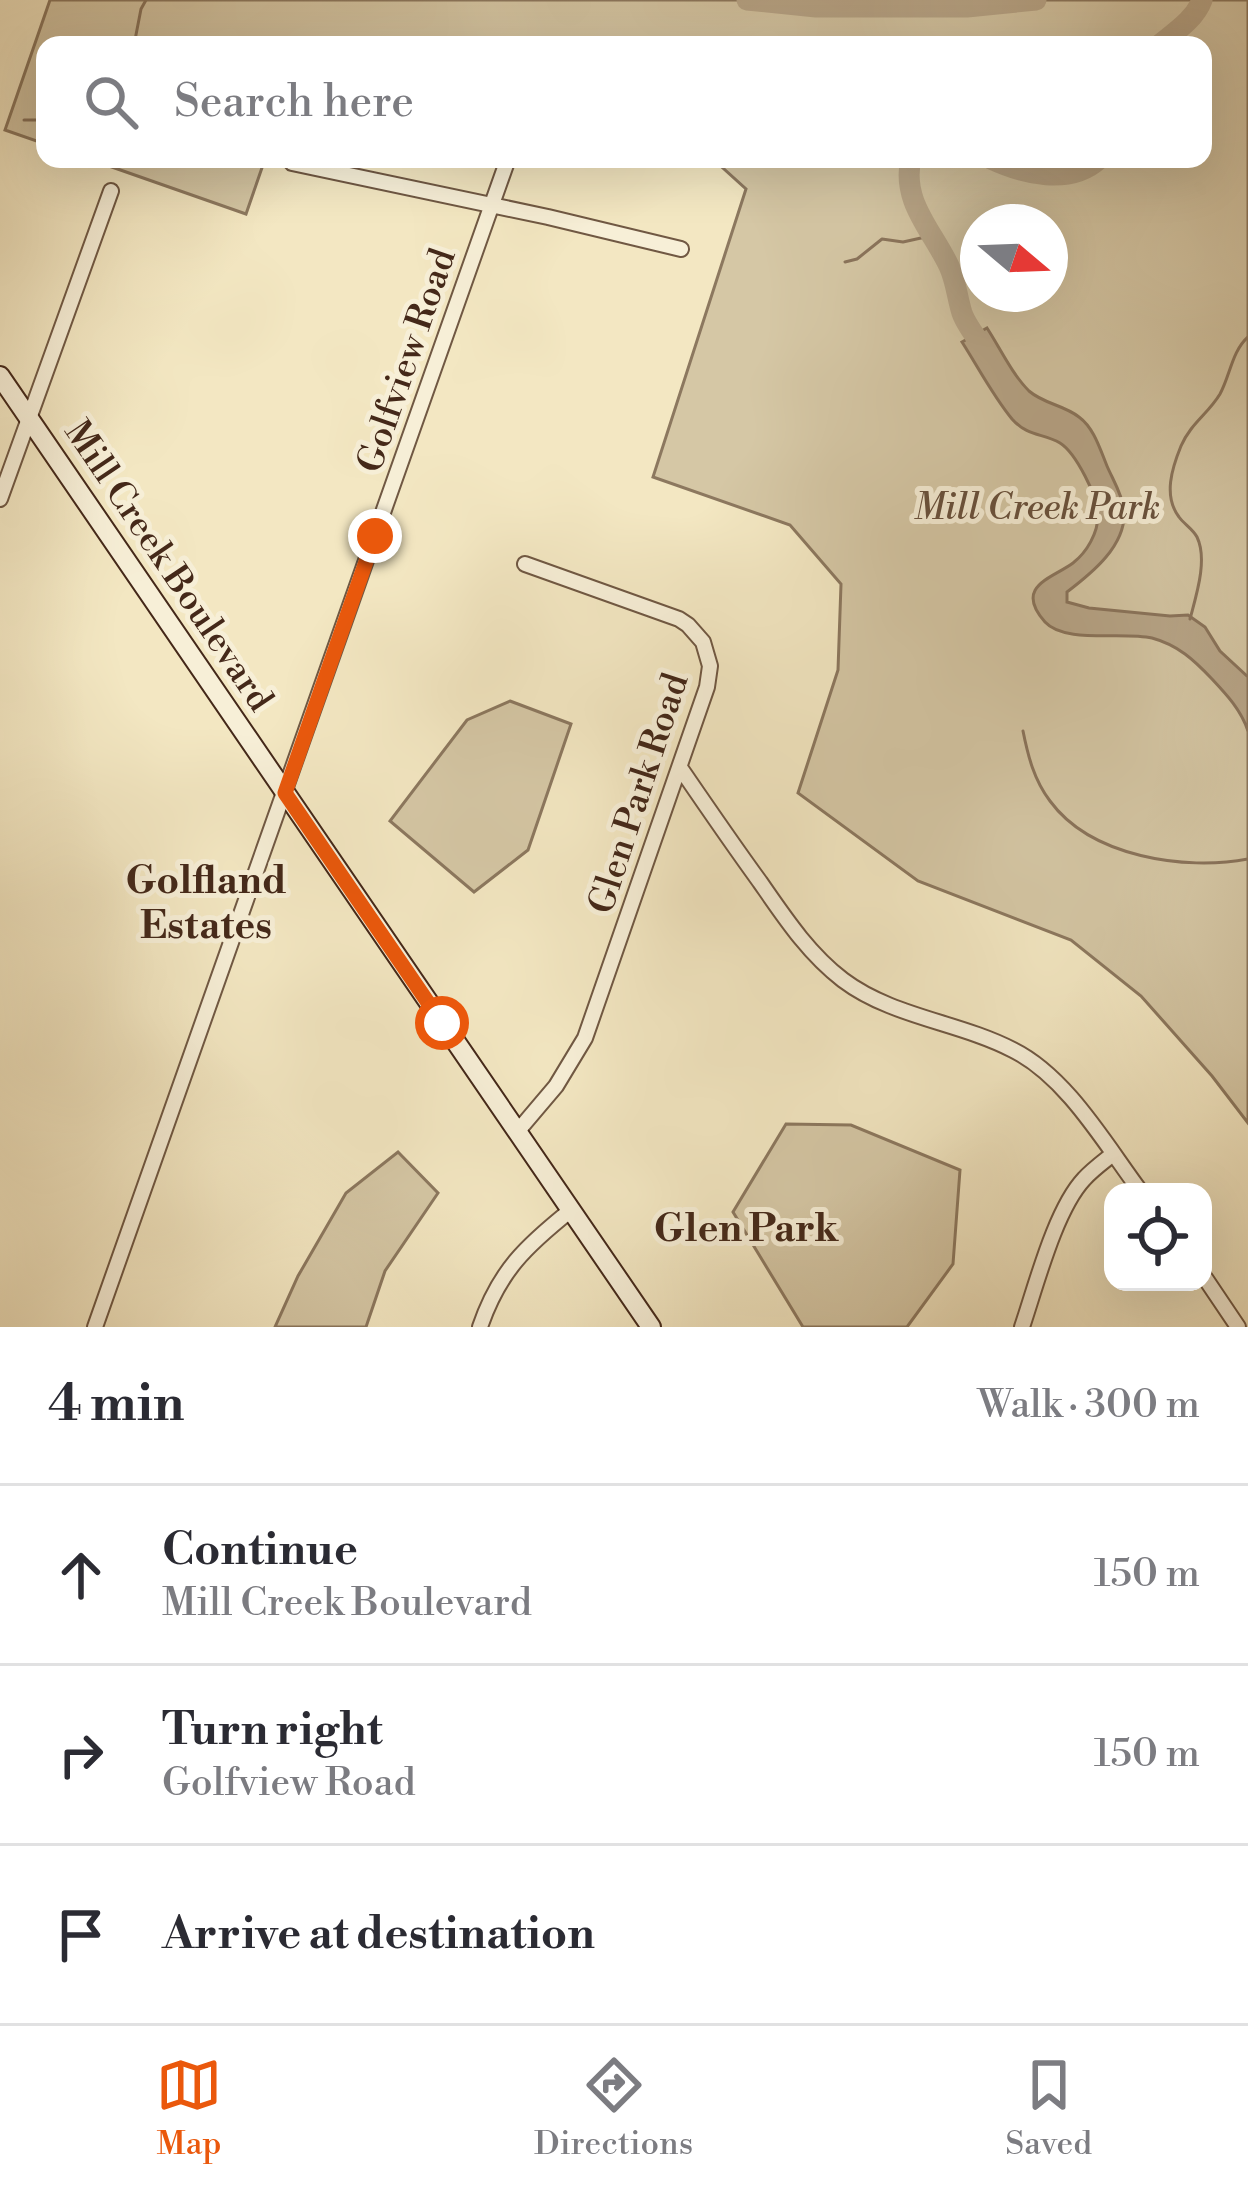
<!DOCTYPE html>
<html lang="en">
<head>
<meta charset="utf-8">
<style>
  :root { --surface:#fff; --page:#f2f2f3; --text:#2b2b33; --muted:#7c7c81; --line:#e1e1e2; --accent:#ea580c }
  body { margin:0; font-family:"Libre Bodoni",serif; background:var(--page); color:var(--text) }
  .controls { position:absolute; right:36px; bottom:36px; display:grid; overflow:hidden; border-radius:24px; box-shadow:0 12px 48px #0002 }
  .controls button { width:108px; height:108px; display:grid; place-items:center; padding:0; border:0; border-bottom:3px solid var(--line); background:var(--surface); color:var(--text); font:60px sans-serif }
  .compass { position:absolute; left:960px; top:204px; width:108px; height:108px; border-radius:50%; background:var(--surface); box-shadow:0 12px 48px #0002; rotate:109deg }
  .stop { position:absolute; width:36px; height:36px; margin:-27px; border:9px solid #ea580c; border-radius:50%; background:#fff }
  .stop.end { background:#ea580c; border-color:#fff; box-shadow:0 3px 12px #0008 }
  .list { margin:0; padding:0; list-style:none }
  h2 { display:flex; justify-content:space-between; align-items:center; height:156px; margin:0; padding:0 48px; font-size:51px }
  h2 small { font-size:39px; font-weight:400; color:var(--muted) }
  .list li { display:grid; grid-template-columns:78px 1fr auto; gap:36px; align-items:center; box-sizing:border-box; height:180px; padding:0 48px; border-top:3px solid var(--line) }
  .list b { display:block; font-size:45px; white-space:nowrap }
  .list p { margin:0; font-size:39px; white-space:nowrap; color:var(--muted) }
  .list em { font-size:39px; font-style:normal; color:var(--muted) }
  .icon { flex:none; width:66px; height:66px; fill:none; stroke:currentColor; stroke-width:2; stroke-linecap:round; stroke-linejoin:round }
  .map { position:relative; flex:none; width:1248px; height:1327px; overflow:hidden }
  .search { position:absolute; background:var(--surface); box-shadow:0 12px 48px #0002; left:36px; right:36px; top:36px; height:132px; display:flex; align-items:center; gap:30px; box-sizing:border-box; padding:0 42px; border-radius:24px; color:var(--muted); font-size:45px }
  .sheet { height:696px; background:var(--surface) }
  nav { display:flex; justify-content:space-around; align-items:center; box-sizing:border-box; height:168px; border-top:3px solid var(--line); background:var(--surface); font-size:33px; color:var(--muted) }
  nav a { display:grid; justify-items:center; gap:6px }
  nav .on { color:var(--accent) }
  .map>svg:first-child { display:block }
  .green { fill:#d5c7a5; stroke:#8c785f; stroke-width:3; fill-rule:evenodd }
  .water { fill:#b8a689; stroke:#8a745c; stroke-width:3 }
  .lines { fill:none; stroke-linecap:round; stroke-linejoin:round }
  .stream { stroke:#8a745c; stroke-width:3 }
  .river { stroke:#b8a689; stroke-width:21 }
  .street-casing { stroke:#705843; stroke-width:18 }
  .secondary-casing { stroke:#442819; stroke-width:22 }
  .street { stroke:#f7efd7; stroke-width:14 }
  .secondary { stroke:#f7efd7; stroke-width:18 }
  .route { stroke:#ea580c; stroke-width:15 }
  .labels { text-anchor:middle; stroke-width:10; stroke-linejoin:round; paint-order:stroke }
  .street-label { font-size:36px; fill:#442819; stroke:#f7efd7 }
  .park-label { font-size:36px; font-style:italic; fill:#68503c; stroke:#f7efd7 }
  .neighbourhood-label { font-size:39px; font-weight:bold; fill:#442819; stroke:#f7efd7 }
</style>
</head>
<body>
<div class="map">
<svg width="1248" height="1327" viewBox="0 0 1248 1327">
  <rect width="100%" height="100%" fill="#f3e7c2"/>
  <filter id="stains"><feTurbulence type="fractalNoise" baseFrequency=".00167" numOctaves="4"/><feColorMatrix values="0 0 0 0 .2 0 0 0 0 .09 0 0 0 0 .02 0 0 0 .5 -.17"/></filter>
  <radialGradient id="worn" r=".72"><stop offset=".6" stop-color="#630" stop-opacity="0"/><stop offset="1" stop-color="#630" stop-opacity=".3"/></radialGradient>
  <path class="green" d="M50,0H1248V1123L1212,1076L1141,996L1071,940L918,881L798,793L838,670L841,584L790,525L653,477L746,189L713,159H1203V45H45V144L5,130ZM978,222H1050V294H978Z
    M89,159H265L246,214Z
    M510,701L571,724L528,850L474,892L390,821L467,720Z
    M786,1124L851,1125L960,1170L953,1264L907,1327H803L733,1212Z
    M398,1152L438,1193L385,1271L366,1327H275L298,1276L346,1193Z"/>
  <path class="water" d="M987,328C1000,348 1012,374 1029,391C1044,404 1064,405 1079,417C1094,428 1100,449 1107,466C1113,480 1122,494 1124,510C1127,545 1092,573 1067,592V602L1089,608L1170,616L1188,615L1205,627L1220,651L1248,677V731C1241,710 1227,695 1212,679C1194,660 1178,645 1152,638C1123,631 1065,644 1045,622C1013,586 1053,578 1073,563C1087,552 1098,533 1098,515C1098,497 1076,453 1060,443C1043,433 1028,437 1012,419C993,396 978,367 962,342Z"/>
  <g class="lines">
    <path class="stream" d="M758,0L759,3
      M134,45L141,9L146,0
      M24,120H45
      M845,262L857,259L882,239L903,242L930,236
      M1190,619C1196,596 1208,560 1197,537C1193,529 1184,524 1179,517C1163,496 1172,468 1181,446C1191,423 1208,414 1220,394C1230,376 1232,351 1248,337
      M1023,731C1028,756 1034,780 1050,801C1091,857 1185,871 1248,859"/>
    <path class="river" d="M747,0L816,7H967L1036,0
      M1159,45C1175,32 1195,19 1202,0
      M911,159C901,201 932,230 949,266C956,281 957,297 962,313C967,327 979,341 988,354
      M991,159C1023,174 1070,186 1099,159"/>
    <g class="street-casing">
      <path id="street" d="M292,163L548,217L681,249
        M0,499L111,191
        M681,769C707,807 733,845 760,882C785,918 808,953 843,980C892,1017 959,1022 1013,1050C1067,1077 1105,1144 1141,1192
        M517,1132L556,1086L585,1038L707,687L710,666L703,642L688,625L679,619L525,564
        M1203,1275L1238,1327
        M95,1327L508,159
        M480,1327C499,1271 526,1246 571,1210
        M1022,1327C1036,1286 1055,1210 1084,1179C1092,1170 1103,1162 1113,1154"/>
    </g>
    <g class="secondary-casing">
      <path id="secondary" d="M0,376L651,1327"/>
    </g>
    <use href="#street" class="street"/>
    <use href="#secondary" class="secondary"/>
  </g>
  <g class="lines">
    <path class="route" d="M375,536L285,793L442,1023"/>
  </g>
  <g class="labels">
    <g class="street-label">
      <text transform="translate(405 360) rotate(-71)" y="13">Golfview Road</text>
      <text transform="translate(170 565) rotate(56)" y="13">Mill Creek Boulevard</text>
      <text transform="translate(637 793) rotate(-72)" y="13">Glen Park Road</text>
    </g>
    <g class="park-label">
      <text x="1037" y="519">Mill Creek Park</text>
    </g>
    <g class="neighbourhood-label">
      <text x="206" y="893">Golfland<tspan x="206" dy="45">Estates</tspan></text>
      <text x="746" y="1241">Glen Park</text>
    </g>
  </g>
  <rect width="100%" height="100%" filter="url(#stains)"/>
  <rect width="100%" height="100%" fill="url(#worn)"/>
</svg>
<div class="controls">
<button><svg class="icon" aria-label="locate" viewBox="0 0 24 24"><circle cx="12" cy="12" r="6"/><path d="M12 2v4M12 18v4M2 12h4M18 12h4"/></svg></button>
</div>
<svg class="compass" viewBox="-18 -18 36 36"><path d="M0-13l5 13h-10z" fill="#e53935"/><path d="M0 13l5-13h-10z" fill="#7c7c81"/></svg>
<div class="stop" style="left:442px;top:1023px"></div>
<div class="stop end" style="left:375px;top:536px"></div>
<div class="search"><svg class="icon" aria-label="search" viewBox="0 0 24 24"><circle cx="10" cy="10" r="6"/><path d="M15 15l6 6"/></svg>Search here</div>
</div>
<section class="sheet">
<h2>4 min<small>Walk · 300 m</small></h2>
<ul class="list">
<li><svg class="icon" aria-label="ahead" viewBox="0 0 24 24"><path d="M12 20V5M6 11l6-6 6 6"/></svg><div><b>Continue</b><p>Mill Creek Boulevard</p></div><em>150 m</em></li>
<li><svg class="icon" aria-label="right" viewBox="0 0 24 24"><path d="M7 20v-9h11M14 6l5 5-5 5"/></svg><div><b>Turn right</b><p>Golfview Road</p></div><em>150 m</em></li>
<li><svg class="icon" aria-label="arrive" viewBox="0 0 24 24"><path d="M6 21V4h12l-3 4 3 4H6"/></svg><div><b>Arrive at destination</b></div></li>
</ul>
</section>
<nav>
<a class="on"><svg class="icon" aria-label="map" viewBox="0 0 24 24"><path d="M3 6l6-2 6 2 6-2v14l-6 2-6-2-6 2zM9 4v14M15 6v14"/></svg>Map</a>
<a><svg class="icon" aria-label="directions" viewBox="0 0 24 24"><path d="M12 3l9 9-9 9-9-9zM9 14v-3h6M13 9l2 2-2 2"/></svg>Directions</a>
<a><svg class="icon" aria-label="saved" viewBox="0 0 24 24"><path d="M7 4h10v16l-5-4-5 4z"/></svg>Saved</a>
</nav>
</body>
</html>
